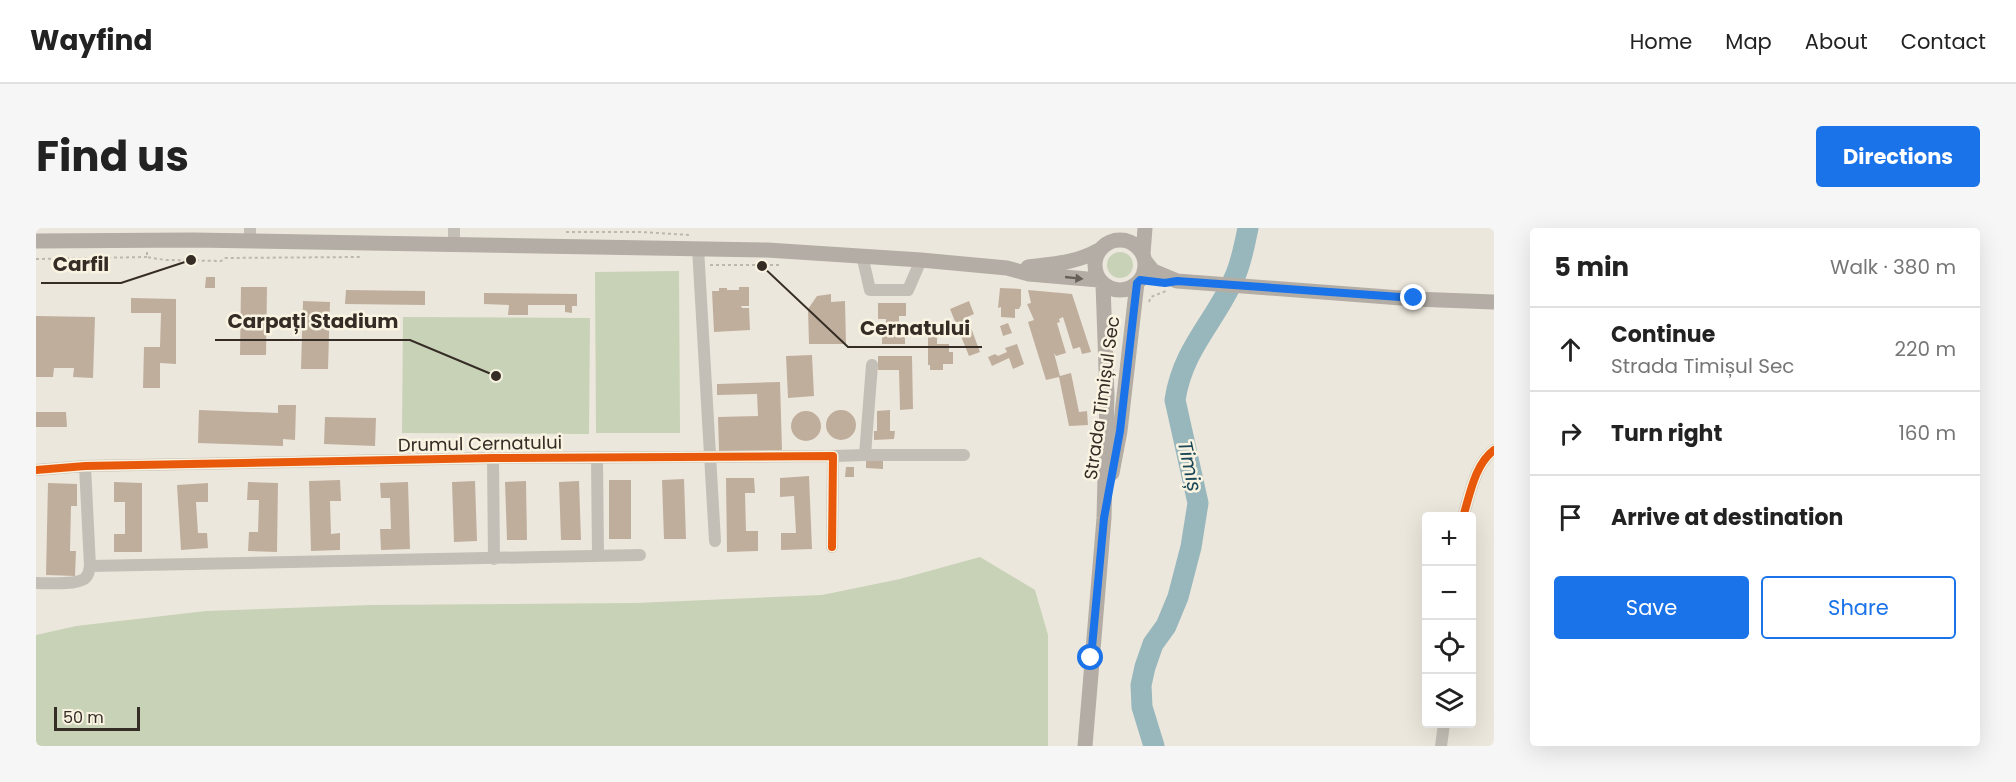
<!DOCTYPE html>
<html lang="en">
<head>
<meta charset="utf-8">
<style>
  :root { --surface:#fff; --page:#f6f6f6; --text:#222; --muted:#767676; --line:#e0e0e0; --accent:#1a73e8 }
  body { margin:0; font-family:Poppins,sans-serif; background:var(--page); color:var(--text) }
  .controls { position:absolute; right:18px; bottom:18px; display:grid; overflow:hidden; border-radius:6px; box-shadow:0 6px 24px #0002 }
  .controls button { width:54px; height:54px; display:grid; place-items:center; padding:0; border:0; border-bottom:2px solid var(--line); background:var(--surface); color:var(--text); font:30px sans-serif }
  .scale { position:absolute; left:18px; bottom:15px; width:86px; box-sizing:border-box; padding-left:6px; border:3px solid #342c25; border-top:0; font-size:16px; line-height:21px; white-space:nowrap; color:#342c25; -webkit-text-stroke:4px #f9f3e2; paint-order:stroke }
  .stop { position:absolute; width:18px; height:18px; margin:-14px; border:4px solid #1a73e8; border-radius:50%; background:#fff }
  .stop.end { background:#1a73e8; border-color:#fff; box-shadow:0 2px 6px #0008 }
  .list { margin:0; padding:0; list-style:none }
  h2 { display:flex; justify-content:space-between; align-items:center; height:78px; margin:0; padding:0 24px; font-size:26px }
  h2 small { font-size:20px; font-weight:400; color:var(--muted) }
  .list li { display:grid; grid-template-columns:39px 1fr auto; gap:18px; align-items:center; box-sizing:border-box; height:84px; padding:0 24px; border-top:2px solid var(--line) }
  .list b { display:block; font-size:22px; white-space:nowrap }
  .list p { margin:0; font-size:20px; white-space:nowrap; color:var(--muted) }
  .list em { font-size:20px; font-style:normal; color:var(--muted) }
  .actions { display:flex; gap:12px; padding:18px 24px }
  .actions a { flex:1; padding:14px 0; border:2px solid var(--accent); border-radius:6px; text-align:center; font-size:21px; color:var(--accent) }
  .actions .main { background:var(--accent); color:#fff }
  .icon { flex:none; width:33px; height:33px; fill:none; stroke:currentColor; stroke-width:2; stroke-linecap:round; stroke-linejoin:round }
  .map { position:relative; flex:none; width:1458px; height:518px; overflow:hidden; border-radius:6px }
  header { display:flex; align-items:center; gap:36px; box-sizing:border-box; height:84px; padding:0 30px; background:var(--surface); border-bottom:2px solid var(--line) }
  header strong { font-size:28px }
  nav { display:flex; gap:33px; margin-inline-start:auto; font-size:21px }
  .intro { display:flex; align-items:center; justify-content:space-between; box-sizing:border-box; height:144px; padding:0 36px }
  h1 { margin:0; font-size:42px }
  .button { padding:15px 27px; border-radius:6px; background:var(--accent); color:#fff; font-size:21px; font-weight:700 }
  main { display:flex; gap:36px; padding:0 36px }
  aside { flex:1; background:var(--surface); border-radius:6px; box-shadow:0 6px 24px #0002 }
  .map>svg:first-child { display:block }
  .green { fill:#c8d2b6 }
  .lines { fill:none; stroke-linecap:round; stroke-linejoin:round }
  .river { stroke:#98b7bd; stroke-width:21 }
  .building { fill:#c0ae9d }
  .path { stroke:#bdb7ae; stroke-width:2; stroke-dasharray:3 3; stroke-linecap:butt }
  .minor { stroke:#c4bfb6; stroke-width:12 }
  .major { stroke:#b3ada5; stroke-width:15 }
  .cycleway-casing { stroke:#f9f3e2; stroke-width:11 }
  .cycleway { stroke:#e8590c; stroke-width:8 }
  .oneway { fill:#676058 }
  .route { stroke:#1a73e8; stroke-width:8 }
  .labels { text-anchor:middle; stroke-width:5; stroke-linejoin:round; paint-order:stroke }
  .street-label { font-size:18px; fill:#342c25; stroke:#f9f3e2 }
  .water-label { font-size:20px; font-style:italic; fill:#194757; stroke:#f9f3e2 }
  .leader { fill:none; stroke:#342c25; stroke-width:2 }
  .callout-dot { fill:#342c25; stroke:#f9f3e2; stroke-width:2 }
  .callout-label { font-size:20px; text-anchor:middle; font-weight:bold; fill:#342c25; stroke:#f9f3e2; stroke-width:5; stroke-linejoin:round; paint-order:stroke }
</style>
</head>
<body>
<header>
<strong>Wayfind</strong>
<nav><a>Home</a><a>Map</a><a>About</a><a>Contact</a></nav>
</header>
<div class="intro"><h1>Find us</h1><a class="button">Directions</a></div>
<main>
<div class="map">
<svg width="1458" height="518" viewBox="0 0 1458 518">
  <rect width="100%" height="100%" fill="#ece7dc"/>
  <path class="green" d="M1071 37a13 13 0 1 1 26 0a13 13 0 1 1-26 0Z
    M643,43L644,205H560L559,44Z
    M367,89L554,90L553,206L366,205Z
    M944,329L999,362L1012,407V518H0V407L40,398L170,383L335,377L600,375L786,367L864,351Z"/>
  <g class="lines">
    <path class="river" d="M1118,518L1106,479L1105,457L1109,439L1117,416L1130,398L1142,369L1155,319L1162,275L1139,172C1147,119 1181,92 1200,46C1206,31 1209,15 1212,0"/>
  </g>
  <path class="building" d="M170,49H179V60H169Z
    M205,59H231L230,127H204Z
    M703,59H713V78H705L706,80H713L714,102L678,104L676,63H683V60H691V62H703Z
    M964,60L985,61V77L983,81H979V90L965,89V79L962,80Z
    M310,62L389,63V77L309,76Z
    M992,62L1036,66L1055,124L1046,126L1044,119L1037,121L1027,89L1023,91L1024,94L1021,95L1030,125L1020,128L1018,125L1024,148L1035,145L1043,184L1051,183L1052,197L1033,198L1023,149L1010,152L992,94L998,92L991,76L995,75Z
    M448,65L541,66V78H536V85L529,84V77H492V87H472L473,77L448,76Z
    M795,66V74L809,73L810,116H773L772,81L781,68Z
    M95,70L140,71V136L124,135V160H107L108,119H124L125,85H95Z
    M267,73L294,74L292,141H265Z
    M933,73L938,86L931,89L944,124L933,128L914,81Z
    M842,75H870V88H863V100H869V116H846V100H850V91H842Z
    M0,88L59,89L57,150L37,149L38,140H18L17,149H0Z
    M972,95L976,105L967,108L964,98Z
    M892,104H901V116H913V124H917V136H907V142H894V137H892Z
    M981,116L988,136L977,141L973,130L956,138L952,129L959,126L962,128L971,124L969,120Z
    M776,127L778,168L752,170L750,128Z
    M842,128H876L877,181L864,182L863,142H842Z
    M744,154L746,222L683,223L682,189L722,188L721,166L681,167V156Z
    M242,177H260L259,212L247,211V218L162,215L163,182L242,185Z
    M854,182V203H859L858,211L838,212V203H841V183Z
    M790 197a15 15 0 1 1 30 0a15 15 0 1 1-30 0Z
    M755 198a15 15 0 1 1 30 0a15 15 0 1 1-30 0Z
    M0,184H30L31,199H0Z
    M289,189L340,190L339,218L288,216Z
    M830,232H847V241L830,240Z
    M810,239H818V249H809Z
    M773,248L776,321L745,322V305H760L758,268L744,269V250Z
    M690,250H718L719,265H709L710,303H722V323L691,324Z
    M648,251L650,311H628L626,252Z
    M304,252L305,273H294L295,306L304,305V322L275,323L273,253Z
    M573,252H595V311H573Z
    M439,253L441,313L418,314L416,254Z
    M490,253L491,312H471L469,254Z
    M543,253L545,312H525L523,254Z
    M78,254L106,255V324H78V306H89V274H78Z
    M212,254L242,255L241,324L212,323L213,304H222L223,272H211Z
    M372,254L374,321L345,322L344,301H355L354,270H345L344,255Z
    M12,255L41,256V278H35L34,323H40L39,348L10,347Z
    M172,255V274H160L162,305H171L172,320L145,322L141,257Z"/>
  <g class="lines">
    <path class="path" d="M530,4H606L653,7
      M111,24V29L129,32L185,33L189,30L324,29
      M0,31L111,29
      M674,37H744
      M1113,74L1115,69L1130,63"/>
    <path class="minor" d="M214,0V13
      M418,0V17
      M662,20L679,313
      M826,27L834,62H872L885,32
      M829,227H928
      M797,228L829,227L836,137
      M457,230L458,331
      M561,230L562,328
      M49,238L54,338
      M0,242L49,238L457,230L797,228L796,319
      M1427,289C1434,266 1439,236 1458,222
      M0,355C12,355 39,357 48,351C53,348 53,342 54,338L604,327
      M1405,518L1408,496"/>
    <path class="major" d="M1059 37a25 25 0 1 1 50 0a25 25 0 1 1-50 0Z
      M0,13L156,12L731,22L885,32L971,40L993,46L1063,52
      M1107,26L1109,0
      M1109,33L1117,43L1141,53L1378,71L1458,74
      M992,39C1018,36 1040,35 1063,22
      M1076,245L1084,203L1101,55
      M1049,518L1068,290L1071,168L1067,56"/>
    <g class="cycleway-casing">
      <path id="cycleway" d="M0,242L49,238L457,230L797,228L796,319
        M1427,289C1434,266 1439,236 1458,222"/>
    </g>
    <use href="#cycleway" class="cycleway"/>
  </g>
  <defs><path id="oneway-solid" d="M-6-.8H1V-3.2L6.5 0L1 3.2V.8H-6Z" transform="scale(1.5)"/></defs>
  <use class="oneway" href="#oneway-solid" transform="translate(1038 50) rotate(6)"/>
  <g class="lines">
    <path class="route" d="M1055,430L1068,290L1084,203L1101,55L1104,52L1129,55L1141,53L1378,70"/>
  </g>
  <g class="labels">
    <g class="street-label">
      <text transform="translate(1066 170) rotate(-82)" y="6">Strada Timișul Sec</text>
      <text transform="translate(444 216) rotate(-1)" y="6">Drumul Cernatului</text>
    </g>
    <g class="water-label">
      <text transform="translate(1154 238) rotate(78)" y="7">Timiș</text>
    </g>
  </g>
  <path class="leader" d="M155 32L85 55H5M460 148L374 112H179M726 38L812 119H946"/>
  <g class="callout-dot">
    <circle cx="155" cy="32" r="6"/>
    <circle cx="460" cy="148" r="6"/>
    <circle cx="726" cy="38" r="6"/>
  </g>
  <g class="callout-label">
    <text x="45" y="43">Carfil</text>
    <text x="277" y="100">Carpați Stadium</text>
    <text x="879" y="107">Cernatului</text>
  </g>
</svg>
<div class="controls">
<button>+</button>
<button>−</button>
<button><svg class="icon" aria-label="locate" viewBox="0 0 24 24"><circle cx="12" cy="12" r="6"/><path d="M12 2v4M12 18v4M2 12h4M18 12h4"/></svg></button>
<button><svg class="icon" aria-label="layers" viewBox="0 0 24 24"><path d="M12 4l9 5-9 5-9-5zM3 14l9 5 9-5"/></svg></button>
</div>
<div class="scale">50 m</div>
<div class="stop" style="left:1055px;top:430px"></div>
<div class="stop end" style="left:1378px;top:70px"></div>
</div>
<aside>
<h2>5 min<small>Walk · 380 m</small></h2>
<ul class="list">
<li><svg class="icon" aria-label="ahead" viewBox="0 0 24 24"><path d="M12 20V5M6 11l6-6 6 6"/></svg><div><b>Continue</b><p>Strada Timișul Sec</p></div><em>220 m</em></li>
<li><svg class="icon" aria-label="right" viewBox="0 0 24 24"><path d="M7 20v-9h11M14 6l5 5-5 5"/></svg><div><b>Turn right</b></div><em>160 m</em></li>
<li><svg class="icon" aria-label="arrive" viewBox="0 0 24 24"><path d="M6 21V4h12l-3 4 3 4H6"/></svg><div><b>Arrive at destination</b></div></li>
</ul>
<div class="actions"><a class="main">Save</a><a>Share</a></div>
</aside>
</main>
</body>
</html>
